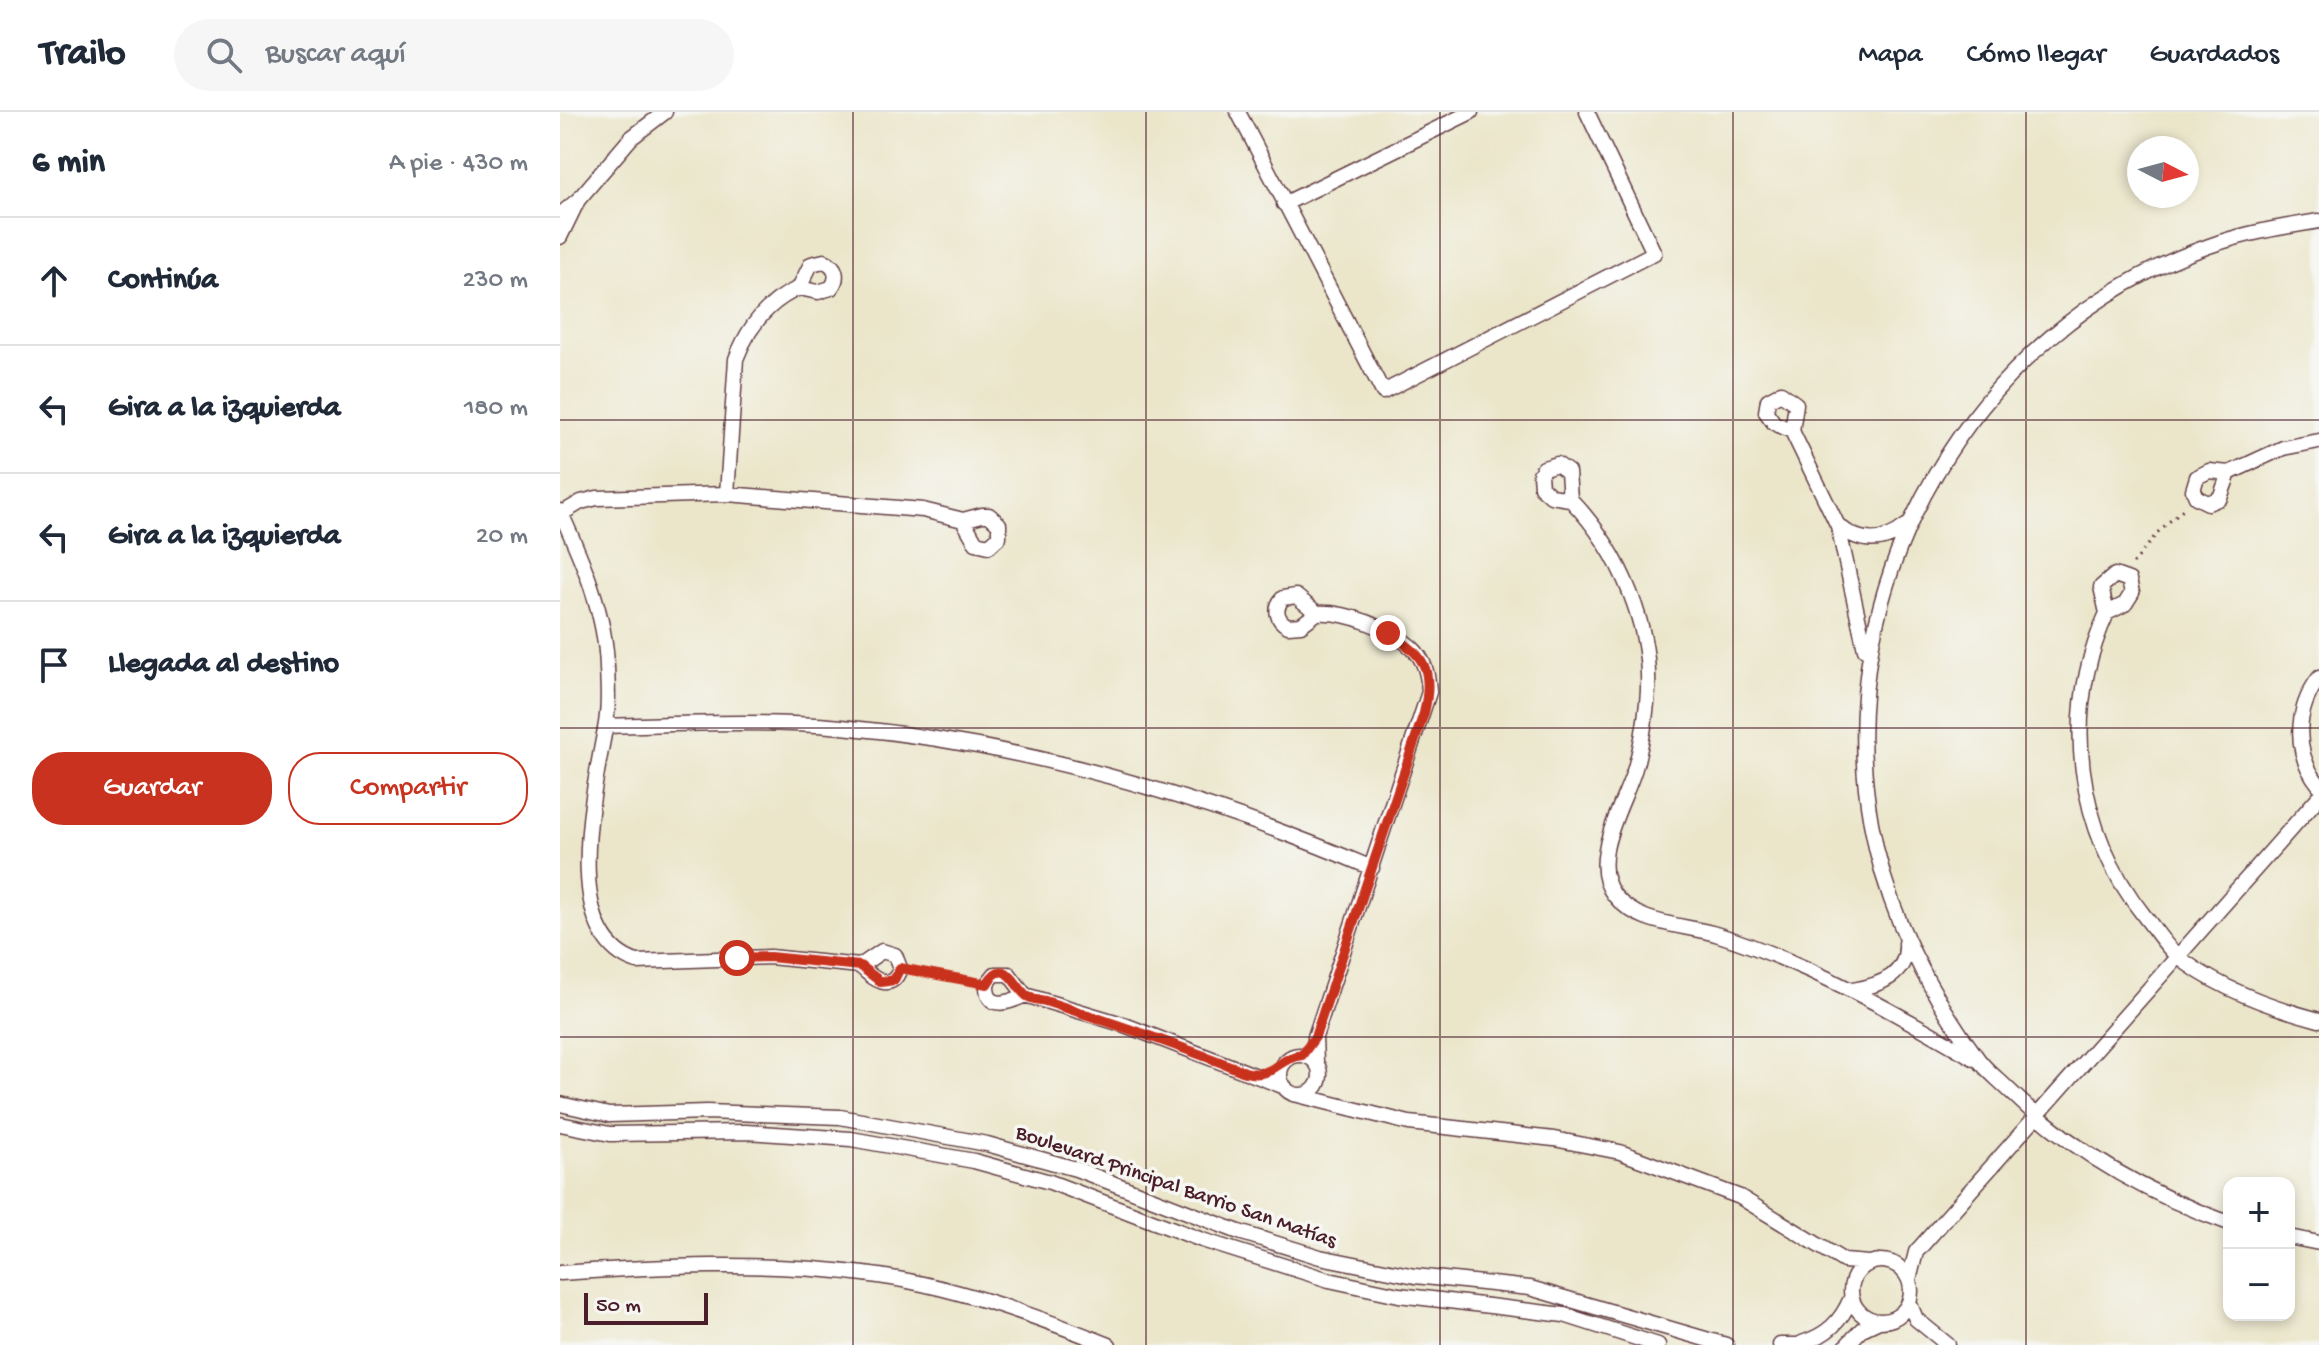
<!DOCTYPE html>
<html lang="es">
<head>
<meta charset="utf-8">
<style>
  :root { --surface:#fff; --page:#f6f6f7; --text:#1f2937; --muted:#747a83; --line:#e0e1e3; --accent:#c8321e }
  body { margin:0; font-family:"Gochi Hand",sans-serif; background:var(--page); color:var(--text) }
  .controls { position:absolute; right:24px; bottom:24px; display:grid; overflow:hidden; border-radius:16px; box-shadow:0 4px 12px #0003 }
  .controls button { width:72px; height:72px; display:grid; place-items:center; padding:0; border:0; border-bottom:2px solid var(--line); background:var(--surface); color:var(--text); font:40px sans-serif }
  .compass { position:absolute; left:1567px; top:24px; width:72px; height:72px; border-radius:50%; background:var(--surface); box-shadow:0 4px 12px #0003; rotate:96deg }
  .scale { position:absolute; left:24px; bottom:20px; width:124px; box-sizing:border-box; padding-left:8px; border:4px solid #4a1f2b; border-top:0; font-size:22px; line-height:28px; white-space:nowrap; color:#4a1f2b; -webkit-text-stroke:6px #f6f6f2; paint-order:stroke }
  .stop { position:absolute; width:24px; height:24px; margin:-18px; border:6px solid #c8321e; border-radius:50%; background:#fff }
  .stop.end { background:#c8321e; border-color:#fff; box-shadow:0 2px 8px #0008 }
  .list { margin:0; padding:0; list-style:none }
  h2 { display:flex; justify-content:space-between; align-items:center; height:104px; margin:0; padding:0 32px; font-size:34px }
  h2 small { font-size:26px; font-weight:400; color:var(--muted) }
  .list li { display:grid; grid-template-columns:52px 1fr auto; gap:24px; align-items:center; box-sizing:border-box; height:128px; padding:0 32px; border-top:2px solid var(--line) }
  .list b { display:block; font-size:30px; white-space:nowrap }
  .list em { font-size:26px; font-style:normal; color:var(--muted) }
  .actions { display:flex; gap:16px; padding:24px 32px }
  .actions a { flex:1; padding:18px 0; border:2px solid var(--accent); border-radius:32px; text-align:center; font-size:28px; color:var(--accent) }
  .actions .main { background:var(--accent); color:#fff }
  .icon { flex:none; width:44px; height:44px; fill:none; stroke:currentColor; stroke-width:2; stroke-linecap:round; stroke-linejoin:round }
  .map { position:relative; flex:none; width:1759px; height:1233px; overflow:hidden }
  header { display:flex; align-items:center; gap:48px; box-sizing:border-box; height:112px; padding:0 40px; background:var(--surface); border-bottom:2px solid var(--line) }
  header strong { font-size:38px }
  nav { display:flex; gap:44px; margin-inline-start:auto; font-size:28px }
  .search { width:560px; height:72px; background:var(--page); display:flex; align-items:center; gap:20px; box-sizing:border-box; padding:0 28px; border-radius:44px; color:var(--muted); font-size:30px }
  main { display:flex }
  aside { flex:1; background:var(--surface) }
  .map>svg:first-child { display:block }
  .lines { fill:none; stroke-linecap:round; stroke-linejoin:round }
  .street-casing { stroke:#623d43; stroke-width:17 }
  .path { stroke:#623d43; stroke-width:3; stroke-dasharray:2 6; stroke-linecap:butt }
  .street { stroke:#fff; stroke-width:14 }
  .route { stroke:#c8321e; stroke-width:10 }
  .grid { fill:none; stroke:#4a1f2b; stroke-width:2; stroke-opacity:0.55 }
  .labels { text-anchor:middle; stroke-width:7; stroke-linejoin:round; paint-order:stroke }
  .street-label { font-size:22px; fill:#4a1f2b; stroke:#f6f6f2 }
</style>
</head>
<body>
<header>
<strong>Trailo</strong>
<div class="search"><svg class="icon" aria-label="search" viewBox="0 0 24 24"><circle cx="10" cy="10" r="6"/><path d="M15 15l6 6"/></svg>Buscar aquí</div>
<nav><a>Mapa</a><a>Cómo llegar</a><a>Guardados</a></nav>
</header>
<main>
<aside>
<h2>6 min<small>A pie · 430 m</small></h2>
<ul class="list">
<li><svg class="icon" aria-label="ahead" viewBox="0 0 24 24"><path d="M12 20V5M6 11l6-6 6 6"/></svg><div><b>Continúa</b></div><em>230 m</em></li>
<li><svg class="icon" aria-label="left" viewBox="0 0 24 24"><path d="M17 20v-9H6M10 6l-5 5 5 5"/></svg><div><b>Gira a la izquierda</b></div><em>180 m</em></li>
<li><svg class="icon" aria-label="left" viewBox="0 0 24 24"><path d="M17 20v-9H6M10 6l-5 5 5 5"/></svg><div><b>Gira a la izquierda</b></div><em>20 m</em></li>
<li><svg class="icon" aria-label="arrive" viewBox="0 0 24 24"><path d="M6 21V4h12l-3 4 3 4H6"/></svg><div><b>Llegada al destino</b></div></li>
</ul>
<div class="actions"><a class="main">Guardar</a><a>Compartir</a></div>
</aside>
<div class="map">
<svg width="1759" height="1233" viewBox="0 0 1759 1233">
  <rect width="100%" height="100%" fill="#f6f6f2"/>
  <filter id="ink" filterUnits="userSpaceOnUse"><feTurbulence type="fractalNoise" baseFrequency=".0125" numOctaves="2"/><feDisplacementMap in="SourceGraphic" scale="16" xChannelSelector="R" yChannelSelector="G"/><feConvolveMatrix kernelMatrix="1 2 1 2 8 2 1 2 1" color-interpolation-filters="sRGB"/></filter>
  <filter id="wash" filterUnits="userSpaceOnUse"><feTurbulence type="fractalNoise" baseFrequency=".006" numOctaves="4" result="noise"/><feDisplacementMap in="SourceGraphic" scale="32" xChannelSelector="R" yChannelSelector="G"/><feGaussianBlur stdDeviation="1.8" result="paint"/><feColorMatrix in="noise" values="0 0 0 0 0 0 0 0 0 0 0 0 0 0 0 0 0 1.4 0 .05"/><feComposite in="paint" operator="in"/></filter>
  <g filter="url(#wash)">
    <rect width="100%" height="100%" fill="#ebe6ca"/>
  </g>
  <g filter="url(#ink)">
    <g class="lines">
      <g class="street-casing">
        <path id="street" d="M678,0L823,280L1094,141L1027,0
          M18,88L71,26L105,0
          M724,92L911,0
          M0,103L18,88L0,125
          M264,149C277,154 279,166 271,176L258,180L239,176L251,152Z
          M1221,281L1236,292L1232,319L1214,311L1206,300L1208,288Z
          M1232,319L1278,414L1305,537
          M997,352L1008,360L1010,387L991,384L981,375L980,362L984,356Z
          M1649,359L1669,361L1660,386L1648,391L1636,385L1633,378L1637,365Z
          M1669,361L1723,336L1759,329
          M167,382L176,247C188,215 207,190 239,176
          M1010,387C1060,438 1095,519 1087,591C1085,612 1081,635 1075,656C1065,691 1027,748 1054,783C1078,814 1124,812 1159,823C1250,852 1333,899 1415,947
          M0,399C22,447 46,502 47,556C48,576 49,597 45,617C33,682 0,826 77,850L210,845L300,854
          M1,402L21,390L37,386L167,382L363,398L403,408
          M422,403H429L439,412V425L429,434L416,431L403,408Z
          M1279,414C1300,432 1324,432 1346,414
          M1555,463L1569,468L1572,481L1565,492L1547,501L1541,475Z
          M736,484L757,501L741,513L728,514C716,508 714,496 723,486Z
          M1547,501C1501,602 1516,718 1585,805C1595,817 1604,832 1616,843C1656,876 1710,895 1759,908
          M1759,566C1735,598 1733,641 1759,673
          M46,614C124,612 204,608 282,615C466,632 642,684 812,756
          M322,839L335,843L340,856C332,882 313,867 300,854Z
          M435,862H449L465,883C449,891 426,899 427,872Z
          M1293,878C1321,873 1348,863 1346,831
          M465,883L562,912L725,975
          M720 963a20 20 0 1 1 40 0a20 20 0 1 1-40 0Z
          M756,950L755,925L869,580C868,563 865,547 851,535C830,516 785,499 757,501
          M738,983L849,1011L994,1027L1060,1040L1180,1085L1284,1149L1309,1151
          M0,992L49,1003L147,1000L280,1005L427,1032L516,1057L679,1120L760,1145L855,1164L970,1176L1166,1233
          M0,1012L50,1022L186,1020L291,1027L414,1049L490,1070L642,1128L769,1168L839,1183L1004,1203L1098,1233
          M1669,1111C1586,1082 1511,1039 1448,977C1438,967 1426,958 1418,947C1367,878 1326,797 1311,711C1267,468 1415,216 1649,134C1685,121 1722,115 1759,109
          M1729,1125L1759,1131
          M1291 1179a30 30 0 1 1 60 0a30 30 0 1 1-60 0Z
          M0,1161C102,1154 202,1149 304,1162C389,1172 470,1202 549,1233
          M1349,1168L1356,1140L1759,685
          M1349,1190L1356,1207L1388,1233
          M1242,1231C1267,1223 1281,1210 1291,1186
          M1220,1233H1247
          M1287,1233L1302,1217L1317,1210"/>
      </g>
      <path class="path" d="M1573,452L1599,419L1624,396
        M356,859L411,869"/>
      <use href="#street" class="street"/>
    </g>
  </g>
  <g class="lines" filter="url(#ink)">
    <path class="route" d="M177,846L210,845L300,854L321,870L334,868L340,856L427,872C445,841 455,876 467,884C471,887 480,888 485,889C553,911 619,933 685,960C715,967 716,946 742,943L755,925L864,601C874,558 865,542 828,521"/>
  </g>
  <path class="grid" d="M293,0V1233M586,0V1233M880,0V1233M1173,0V1233M1466,0V1233M0,308H1759M0,616H1759M0,925H1759"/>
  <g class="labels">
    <g class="street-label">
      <text transform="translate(617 1072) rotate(19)" y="8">Boulevard Principal Barrio San Matías</text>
    </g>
  </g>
</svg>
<div class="controls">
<button>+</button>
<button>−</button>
</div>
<svg class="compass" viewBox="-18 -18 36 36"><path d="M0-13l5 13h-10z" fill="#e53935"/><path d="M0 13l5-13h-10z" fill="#747a83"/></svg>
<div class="scale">50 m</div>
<div class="stop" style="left:177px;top:846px"></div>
<div class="stop end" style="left:828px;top:521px"></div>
</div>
</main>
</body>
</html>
